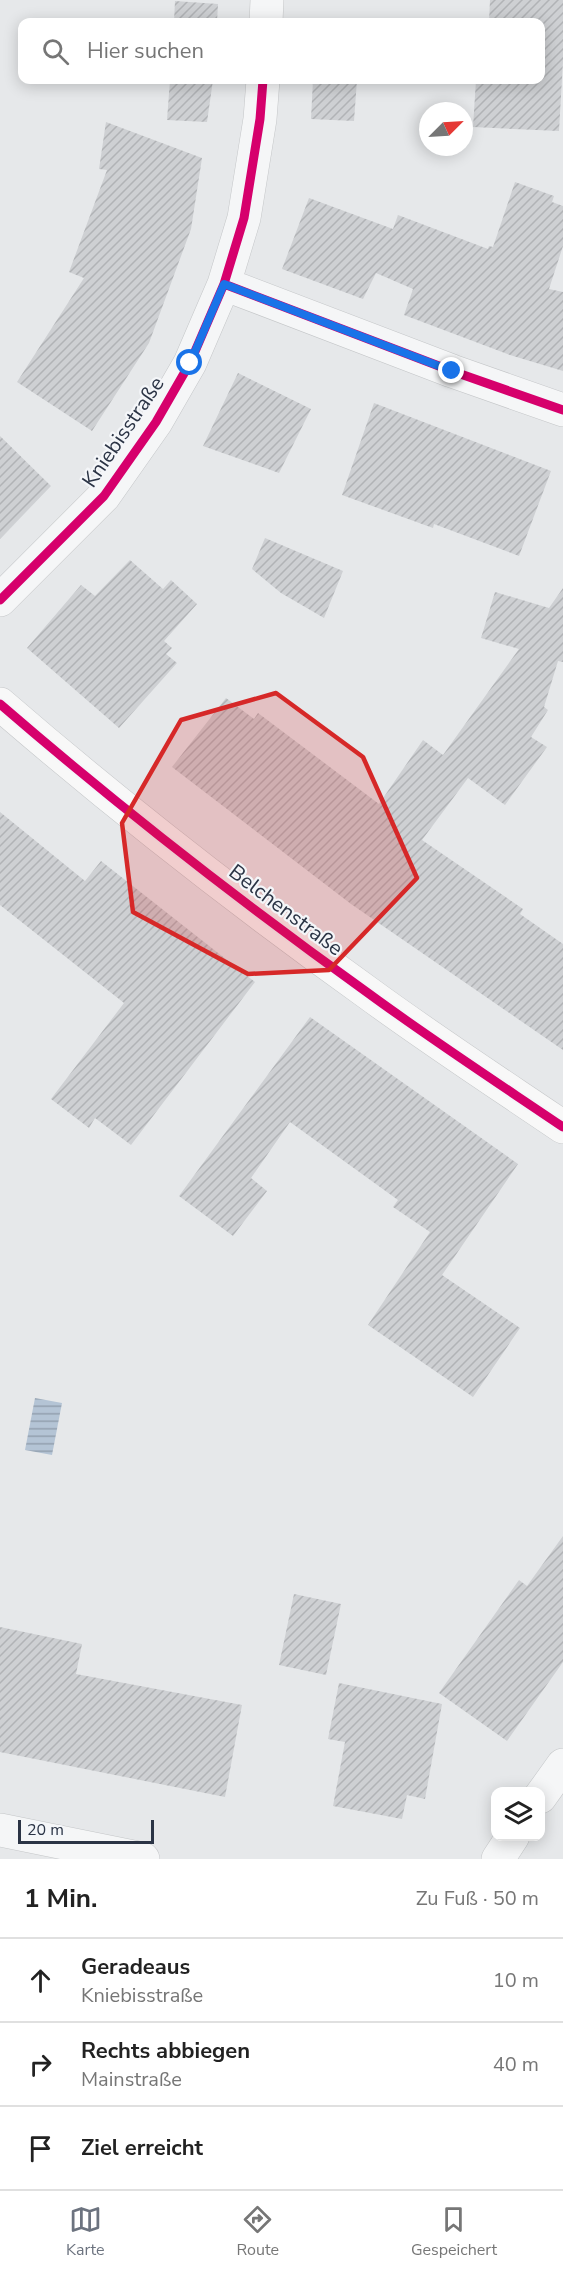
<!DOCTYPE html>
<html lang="de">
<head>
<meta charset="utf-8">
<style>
  :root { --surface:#fff; --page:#f2f2f2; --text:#222; --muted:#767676; --line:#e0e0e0; --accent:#6c737f }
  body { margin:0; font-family:"Nunito Sans",sans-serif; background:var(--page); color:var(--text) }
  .controls { position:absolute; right:18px; bottom:18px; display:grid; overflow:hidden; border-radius:12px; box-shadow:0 3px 15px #0003 }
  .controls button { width:54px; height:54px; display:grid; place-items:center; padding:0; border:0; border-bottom:2px solid var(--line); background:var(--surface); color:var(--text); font:30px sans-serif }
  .compass { position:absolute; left:419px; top:102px; width:54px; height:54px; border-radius:50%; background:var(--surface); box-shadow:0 3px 15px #0003; rotate:66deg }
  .scale { position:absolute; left:18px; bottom:15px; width:136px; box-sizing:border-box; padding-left:6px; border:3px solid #2b3445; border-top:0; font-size:16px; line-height:21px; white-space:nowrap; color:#2b3445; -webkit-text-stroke:4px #f4f6f9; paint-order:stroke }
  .stop { position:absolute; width:18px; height:18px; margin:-14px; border:4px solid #1a73e8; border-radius:50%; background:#fff }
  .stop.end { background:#1a73e8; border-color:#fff; box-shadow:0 2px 6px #0008 }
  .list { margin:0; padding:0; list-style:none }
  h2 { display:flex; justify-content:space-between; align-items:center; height:78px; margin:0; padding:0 24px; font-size:26px }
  h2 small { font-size:20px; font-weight:400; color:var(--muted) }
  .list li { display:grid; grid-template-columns:39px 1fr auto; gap:18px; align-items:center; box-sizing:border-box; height:84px; padding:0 24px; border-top:2px solid var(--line) }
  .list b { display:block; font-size:22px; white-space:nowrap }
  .list p { margin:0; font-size:20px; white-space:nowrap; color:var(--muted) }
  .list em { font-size:20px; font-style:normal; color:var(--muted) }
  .icon { flex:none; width:33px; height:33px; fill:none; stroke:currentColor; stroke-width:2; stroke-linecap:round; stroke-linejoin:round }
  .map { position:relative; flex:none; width:563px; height:1859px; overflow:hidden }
  .search { position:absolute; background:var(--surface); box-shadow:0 3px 15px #0003; left:18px; right:18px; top:18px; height:66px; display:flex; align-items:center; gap:15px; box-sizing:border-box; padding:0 21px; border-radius:12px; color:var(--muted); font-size:22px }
  .sheet { height:330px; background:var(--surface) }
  nav { display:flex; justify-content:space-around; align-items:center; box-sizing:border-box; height:84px; border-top:2px solid var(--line); background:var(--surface); font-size:16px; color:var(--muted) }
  nav a { display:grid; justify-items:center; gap:3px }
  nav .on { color:var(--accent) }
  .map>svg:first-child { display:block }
  .water { fill:url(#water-rules) }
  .building { fill:url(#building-hatch) }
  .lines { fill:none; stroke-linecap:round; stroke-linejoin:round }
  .street-casing { stroke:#c4c6c8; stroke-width:34 }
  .secondary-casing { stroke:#c4c6c8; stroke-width:34 }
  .street { stroke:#f5f6f7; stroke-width:33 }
  .secondary { stroke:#f8f8f8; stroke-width:33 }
  .cycleway-casing { stroke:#f4f6f9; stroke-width:13 }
  .cycleway { stroke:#d6006c; stroke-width:9 }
  .route { stroke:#1a73e8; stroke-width:8 }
  .marked { fill:#d62828; fill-opacity:0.2; stroke:#d62828; stroke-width:4.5; stroke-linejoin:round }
  .labels { text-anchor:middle; stroke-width:4.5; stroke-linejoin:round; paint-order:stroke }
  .street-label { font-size:21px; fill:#2b3445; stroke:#f4f6f9 }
</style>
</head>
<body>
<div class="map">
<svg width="563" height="1859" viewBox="0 0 563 1859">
  <defs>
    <pattern id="water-rules" width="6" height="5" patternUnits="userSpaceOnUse" patternTransform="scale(1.5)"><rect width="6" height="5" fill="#b4c4d5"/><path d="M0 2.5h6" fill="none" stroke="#93a0af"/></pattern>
    <pattern id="building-hatch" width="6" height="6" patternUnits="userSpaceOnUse" patternTransform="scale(1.5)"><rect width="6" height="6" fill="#ced0d3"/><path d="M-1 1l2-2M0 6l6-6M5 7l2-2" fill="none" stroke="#b1b3b6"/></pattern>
  </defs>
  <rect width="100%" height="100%" fill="#e6e8ea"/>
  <path class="water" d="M35,1398L62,1403L52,1455L25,1450Z"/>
  <path class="building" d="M490,0H563V61L559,131L473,127L476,80H540V22H489Z
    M175,1L218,4L217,22H174Z
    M170,80H213L207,122L167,120Z
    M313,80H357L354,121L311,119Z
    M106,122L202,158L191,229L149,343L92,431L17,382L84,278L69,272L107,170L99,169Z
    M515,182L554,196L552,202L563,206V246L549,289L563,292V371L510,355L404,315L413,289L376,273L363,299L282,269L309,198L393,229L398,215L488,249L489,246L493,247Z
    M238,373L311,409L279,473L203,446Z
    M374,403L551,471L519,556L434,524L433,528L342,495Z
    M0,436L51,486L0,539Z
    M265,538L343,571L324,618L281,593L252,569Z
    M130,560L163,589L171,580L197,604L164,641L172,648L166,654L177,663L119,728L27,648L81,585L95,596Z
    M563,588V662L558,661L544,707L548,710L531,737L547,747L505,805L468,778L422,840L523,909L520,914L563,944V1050L351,904L172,767L226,698L254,719L258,713L379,804L423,740L443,755L519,649L481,638L495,592L549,608Z
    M0,812L85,881L101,861L255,982L131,1145L95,1118L89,1128L51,1099L124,1003L0,905Z
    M310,1017L518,1164L442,1275L520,1328L473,1397L368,1325L430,1232L393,1207L398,1200L290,1122L251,1178L267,1191L233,1236L179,1196Z
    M563,1536V1662L507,1741L439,1693L519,1580L527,1586Z
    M294,1594L341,1604L326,1675L279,1665Z
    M0,1627L82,1644L76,1674L242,1705L225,1797L0,1752Z
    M339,1683L442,1704L425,1799L407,1795L402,1819L333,1806L345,1742L328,1739Z"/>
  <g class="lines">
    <g class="street-casing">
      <path id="street" d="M266,22L267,0
        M224,284L452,371L563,410
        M0,600L104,496L156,422L190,363L224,284L244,218L260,119L263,80
        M540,1797L563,1765
        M0,1830L143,1859
        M498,1859L513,1836"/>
    </g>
    <g class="secondary-casing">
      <path id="secondary" d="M0,704C118,806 241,902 368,993C432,1040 498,1083 563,1127"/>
    </g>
    <use href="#street" class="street"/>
    <use href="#secondary" class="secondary"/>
    <g class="cycleway-casing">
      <path id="cycleway" d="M224,284L452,371L563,410
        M0,600L104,496L156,422L190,363L224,284L244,218L260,119L263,80
        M0,704C118,806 241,902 368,993C432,1040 498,1083 563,1127"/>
    </g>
    <use href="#cycleway" class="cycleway"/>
  </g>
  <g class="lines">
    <path class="route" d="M190,363L224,284L452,371"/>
  </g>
  <path class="marked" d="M276,693L363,757L417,878L329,970L248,974L133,912L122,823L181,720Z"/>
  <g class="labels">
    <g class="street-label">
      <text transform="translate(123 432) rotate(-56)" y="7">Kniebisstraße</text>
      <text transform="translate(286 910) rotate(37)" y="7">Belchenstraße</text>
    </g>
  </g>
</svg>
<div class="controls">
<button><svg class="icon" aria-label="layers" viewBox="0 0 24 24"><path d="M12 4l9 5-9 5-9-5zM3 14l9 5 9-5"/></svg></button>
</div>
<svg class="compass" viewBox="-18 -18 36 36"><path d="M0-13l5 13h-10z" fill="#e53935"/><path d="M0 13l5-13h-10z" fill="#767676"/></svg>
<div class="scale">20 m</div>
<div class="stop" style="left:190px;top:363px"></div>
<div class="stop end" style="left:452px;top:371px"></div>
<div class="search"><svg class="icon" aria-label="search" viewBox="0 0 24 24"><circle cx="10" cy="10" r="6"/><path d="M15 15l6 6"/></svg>Hier suchen</div>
</div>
<section class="sheet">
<h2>1 Min.<small>Zu Fuß · 50 m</small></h2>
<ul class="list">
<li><svg class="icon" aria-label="ahead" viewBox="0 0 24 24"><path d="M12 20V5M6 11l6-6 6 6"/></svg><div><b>Geradeaus</b><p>Kniebisstraße</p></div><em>10 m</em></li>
<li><svg class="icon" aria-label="right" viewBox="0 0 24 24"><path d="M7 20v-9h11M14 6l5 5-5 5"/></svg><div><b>Rechts abbiegen</b><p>Mainstraße</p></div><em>40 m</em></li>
<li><svg class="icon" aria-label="arrive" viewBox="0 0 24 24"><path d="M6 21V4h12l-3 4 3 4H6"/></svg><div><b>Ziel erreicht</b></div></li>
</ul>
</section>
<nav>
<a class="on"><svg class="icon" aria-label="map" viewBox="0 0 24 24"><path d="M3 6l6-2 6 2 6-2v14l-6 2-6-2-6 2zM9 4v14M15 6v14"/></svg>Karte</a>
<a><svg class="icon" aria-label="directions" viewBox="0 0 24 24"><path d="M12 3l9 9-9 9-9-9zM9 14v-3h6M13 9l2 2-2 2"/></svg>Route</a>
<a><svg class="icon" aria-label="saved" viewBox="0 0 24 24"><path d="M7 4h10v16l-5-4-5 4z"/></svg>Gespeichert</a>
</nav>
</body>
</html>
